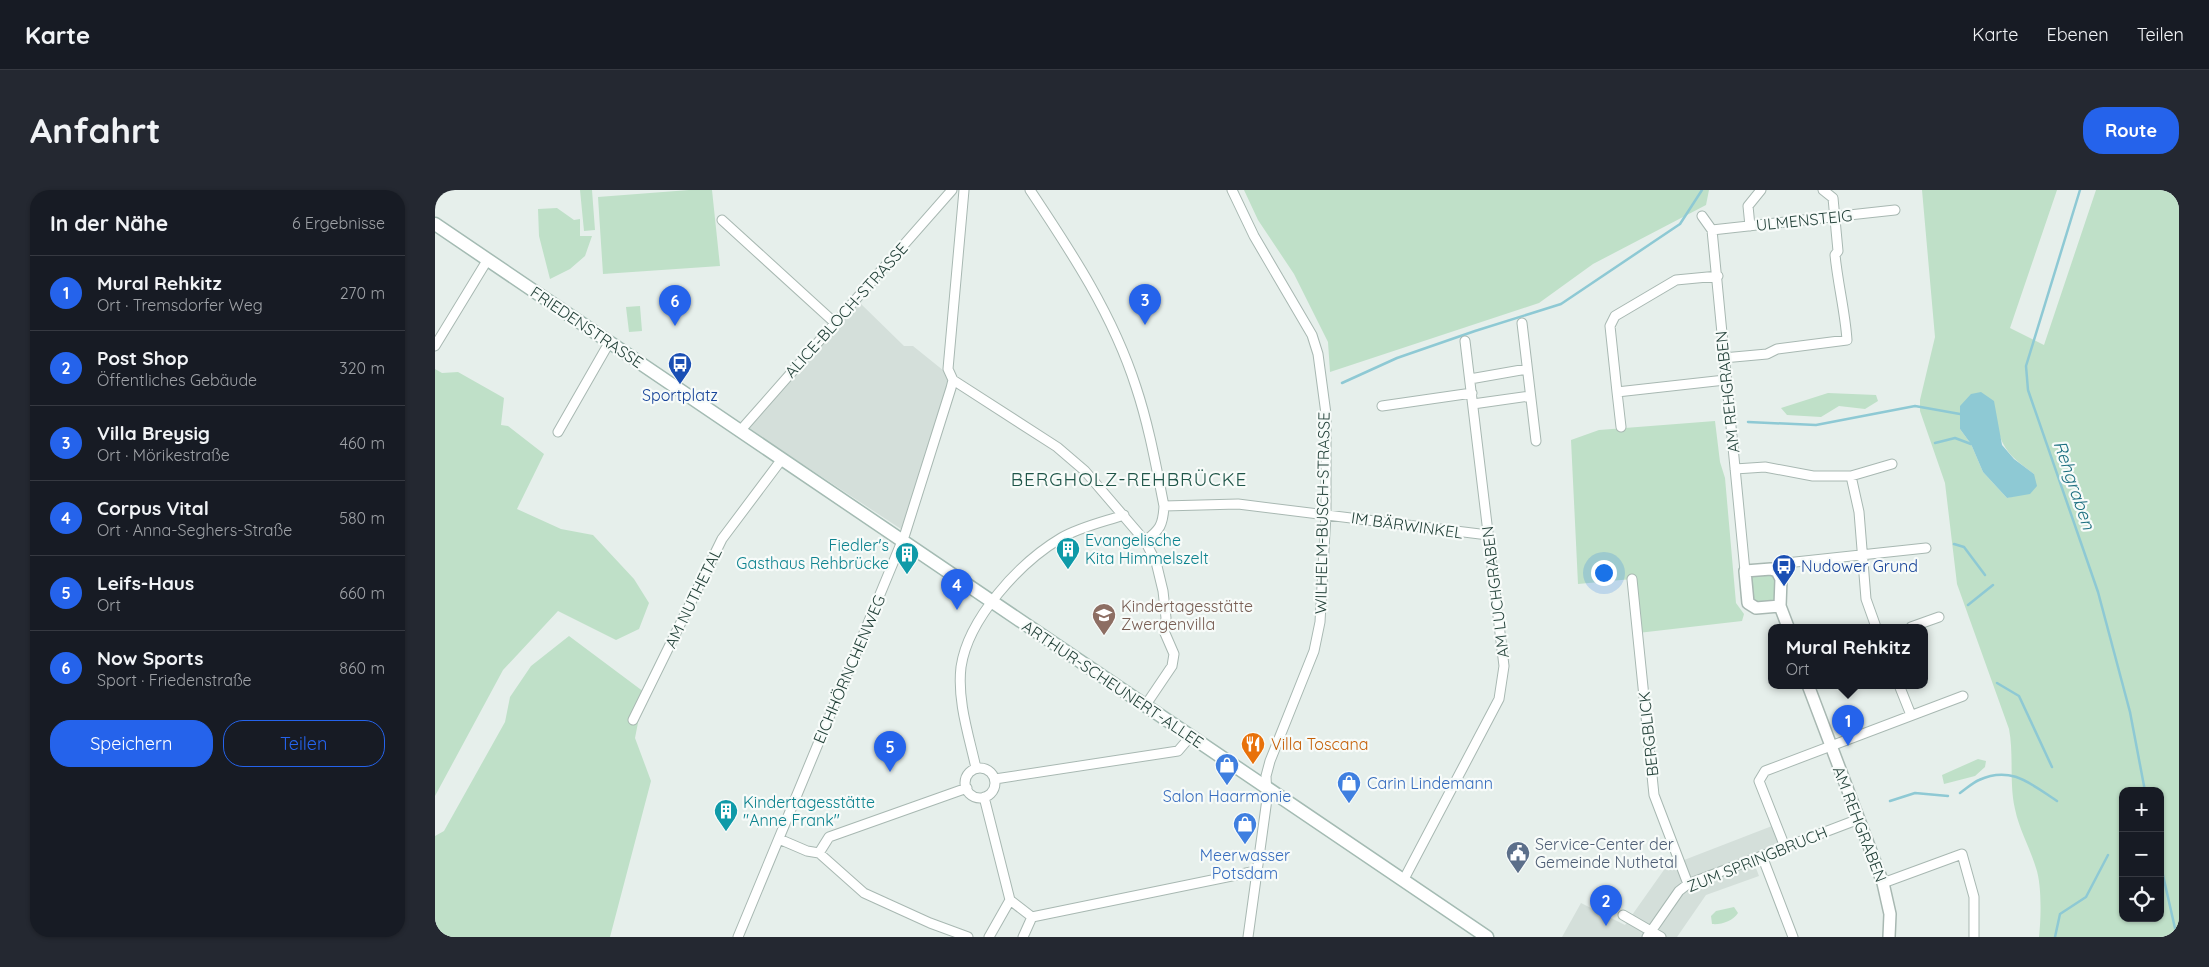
<!DOCTYPE html>
<html lang="de">
<head>
<meta charset="utf-8">
<style>
  :root { --surface:#171b24; --page:#242831; --text:#f1f3f6; --muted:#9ea1a6; --line:#363941; --accent:#2563eb }
  body { margin:0; font-family:Quicksand,sans-serif; background:var(--page); color:var(--text) }
  .controls { position:absolute; right:15px; bottom:15px; display:grid; overflow:hidden; border-radius:10px; box-shadow:0 1px 4px #0004 }
  .controls button { width:45px; height:45px; display:grid; place-items:center; padding:0; border:0; border-bottom:1px solid var(--line); background:var(--surface); color:var(--text); font:25px sans-serif }
  .you { position:absolute; left:1168px; top:382px; width:18px; height:18px; margin:-12px; border:4px solid #fff; border-radius:50%; background:#1a73e8; box-shadow:0 0 0 8px #1a73e833 }
  .badge { display:grid; place-items:center; width:32px; height:32px; border-radius:50%; background:var(--accent); color:#fff; font-size:16px; font-weight:700 }
  .pin { position:absolute; translate:-50% -41px; filter:drop-shadow(0 1px 2px #0008) }
  .pin::after { content:''; position:absolute; top:26px; width:18px; height:15px; background:inherit; clip-path:polygon(0 0,100% 0,50% 100%) }
  .popup { position:absolute; left:1333px; top:434px; width:160px; height:65px; box-sizing:border-box; display:grid; place-content:center; border-radius:10px; background:var(--surface); filter:drop-shadow(0 1px 4px #0005); font-size:16px; white-space:nowrap; color:var(--muted) }
  .popup b { font-size:19px; color:var(--text) }
  .popup::after { content:''; position:absolute; left:50%; top:100%; margin-left:-10px; border:10px solid transparent; border-top-color:var(--surface) }
  .list { margin:0; padding:0; list-style:none }
  h2 { display:flex; justify-content:space-between; align-items:center; height:65px; margin:0; padding:0 20px; font-size:21px }
  h2 small { font-size:16px; font-weight:400; color:var(--muted) }
  .list li { display:grid; grid-template-columns:32px 1fr auto; gap:15px; align-items:center; box-sizing:border-box; height:75px; padding:0 20px; border-top:1px solid var(--line) }
  .list b { display:block; font-size:19px; white-space:nowrap }
  .list p { margin:0; font-size:16px; white-space:nowrap; color:var(--muted) }
  .list em { font-size:16px; font-style:normal; color:var(--muted) }
  .actions { display:flex; gap:10px; padding:15px 20px }
  .actions a { flex:1; padding:11px 0; border:1px solid var(--accent); border-radius:20px; text-align:center; font-size:18px; color:var(--accent) }
  .actions .main { background:var(--accent); color:#fff }
  .icon { flex:none; width:28px; height:28px; fill:none; stroke:currentColor; stroke-width:2; stroke-linecap:round; stroke-linejoin:round }
  .map { position:relative; flex:none; width:1744px; height:747px; overflow:hidden; border-radius:20px }
  header { display:flex; align-items:center; gap:30px; box-sizing:border-box; height:70px; padding:0 25px; background:var(--surface); border-bottom:1px solid var(--line) }
  header strong { font-size:24px }
  nav { display:flex; gap:28px; margin-inline-start:auto; font-size:18px }
  .intro { display:flex; align-items:center; justify-content:space-between; box-sizing:border-box; height:120px; padding:0 30px }
  h1 { margin:0; font-size:35px }
  .button { padding:12px 22px; border-radius:20px; background:var(--accent); color:#fff; font-size:18px; font-weight:700 }
  main { display:flex; gap:30px; padding:0 30px }
  aside { flex:1; background:var(--surface); border-radius:20px; box-shadow:0 1px 4px #0004 }
  .map>svg:first-child { display:block }
  .built { fill:#d4dfda }
  .green { fill:#bfe0c8; fill-rule:evenodd }
  .water { fill:#8ec9d4 }
  .lines { fill:none; stroke-linecap:round; stroke-linejoin:round }
  .stream { stroke:#8ec9d4; stroke-width:2.5 }
  .minor-casing { stroke:#a8b8b2; stroke-width:11 }
  .tertiary-casing { stroke:#a8b8b2; stroke-width:14 }
  .secondary-casing { stroke:#a4bbb3; stroke-width:15 }
  .minor { stroke:#fff; stroke-width:9 }
  .tertiary { stroke:#fff; stroke-width:11 }
  .secondary { stroke:#fff; stroke-width:12 }
  .labels { text-anchor:middle; stroke-width:4.5; stroke-linejoin:round; paint-order:stroke }
  .street-label { font-size:16px; fill:#24423a; stroke:#f7fbf9 }
  .transit-label { font-size:16px; fill:#164399; stroke:#f7fbf9 }
  .culture-label { font-size:16px; fill:#0d838f; stroke:#f7fbf9; text-anchor:start }
  .education-label { font-size:16px; fill:#785e54; stroke:#f7fbf9; text-anchor:start }
  .food-label { font-size:16px; fill:#c56008; stroke:#f7fbf9; text-anchor:start }
  .shop-label { font-size:16px; fill:#366cbe; stroke:#f7fbf9 }
  .service-label { font-size:16px; fill:#4e5e75; stroke:#f7fbf9; text-anchor:start }
  .water-label { font-size:18px; font-style:italic; fill:#1c6f80; stroke:#f7fbf9 }
  .quarter-label { font-size:19px; letter-spacing:1px; fill:#1f5548; stroke:#f7fbf9 }
</style>
</head>
<body>
<header>
<strong>Karte</strong>
<nav><a>Karte</a><a>Ebenen</a><a>Teilen</a></nav>
</header>
<div class="intro"><h1>Anfahrt</h1><a class="button">Route</a></div>
<main>
<aside>
<h2>In der Nähe<small>6 Ergebnisse</small></h2>
<ul class="list">
<li><span class="badge">1</span><div><b>Mural Rehkitz</b><p>Ort · Tremsdorfer Weg</p></div><em>270 m</em></li>
<li><span class="badge">2</span><div><b>Post Shop</b><p>Öffentliches Gebäude</p></div><em>320 m</em></li>
<li><span class="badge">3</span><div><b>Villa Breysig</b><p>Ort · Mörikestraße</p></div><em>460 m</em></li>
<li><span class="badge">4</span><div><b>Corpus Vital</b><p>Ort · Anna-Seghers-Straße</p></div><em>580 m</em></li>
<li><span class="badge">5</span><div><b>Leifs-Haus</b><p>Ort</p></div><em>660 m</em></li>
<li><span class="badge">6</span><div><b>Now Sports</b><p>Sport · Friedenstraße</p></div><em>860 m</em></li>
</ul>
<div class="actions"><a class="main">Speichern</a><a>Teilen</a></div>
</aside>
<div class="map">
<svg width="1744" height="747" viewBox="0 0 1744 747">
  <rect width="100%" height="100%" fill="#e6efeb"/>
  <path class="built" d="M424,112L469,156H478L509,181L514,191L481,301L466,339L311,237Z
    M1337,636L1344,654L1316,665L1324,686L1271,705L1242,747H1127L1146,713L1190,735L1231,677Z"/>
  <path class="green" d="M145,0H157L160,40L149,41Z
    M254,0H277L285,76L168,84L163,7Z
    M809,0H1274L1271,15L1158,74L1104,113L895,182L893,152L859,84L823,30Z
    M1487,0H1622L1575,138L1609,155L1661,0H1744V747H1604C1606,729 1607,695 1601,678C1595,658 1584,639 1580,619C1574,593 1579,565 1574,539L1522,394L1510,293L1485,221V210L1500,147ZM1525,239L1563,240C1569,263 1581,270 1599,284L1583,305L1572,308L1548,282L1536,254ZM1688,601H1725V728H1688Z
    M122,18L139,30L145,29V46H157L150,66L135,79L115,89L104,46L103,19Z
    M205,116L207,141L194,142L191,117Z
    M0,179L7,183L23,182L69,208L66,235L73,236L109,264L82,319L126,339L158,345L199,389L214,413L204,439L181,450L123,421L68,480L0,606Z
    M1393,203L1441,205L1443,211L1430,219L1404,216L1386,227L1352,225L1346,218Z
    M1280,231L1285,272L1290,288L1301,413L1309,424L1307,431L1203,443L1197,389L1143,394L1136,250L1164,240Z
    M1321,385H1337C1344,391 1343,405 1339,413L1318,412L1316,388Z
    M134,446L209,502L200,548L216,591L175,747H0V646L9,641L70,532L75,507L96,476Z
    M1543,569L1551,571L1550,577L1540,586L1509,594L1507,585Z
    M1299,717L1303,723C1298,731 1286,735 1277,734L1276,726L1281,721Z"/>
  <path class="water" d="M1546,202L1559,211L1567,255L1579,269L1599,284L1602,296L1595,304L1572,308L1548,282L1536,254L1525,239V216L1536,204Z"/>
  <g class="lines">
    <path class="stream" d="M1645,0L1591,176L1593,200L1663,402L1695,522L1710,601
      M907,193L962,168L1040,141L1126,114L1245,34L1267,0
      M1313,232L1381,235L1480,216L1525,224
      M1500,253L1520,248L1536,254
      M1519,354L1529,357L1550,385
      M1533,415L1558,395
      M1562,493L1584,506L1617,577
      M1525,603C1531,599 1537,593 1544,590C1576,575 1596,594 1622,611
      M1455,611L1480,603L1513,606
      M1725,672L1742,747
      M1620,747L1625,724L1651,707L1673,665"/>
    <g class="minor-casing">
      <path id="minor" d="M595,0C637,63 678,125 701,197C714,236 721,276 729,316C728,335 725,340 710,351
        M797,0L819,46L877,145L883,164L891,224V324L885,432L879,461L835,571L831,586L832,609L813,747
        M1267,26L1277,40L1310,381
        M287,30L400,133
        M1315,36L1313,16L1326,0
        M1277,40L1460,20
        M1283,86L1241,90L1180,126L1175,136L1182,202L1290,190
        M1087,133L1101,251
        M0,156L53,69
        M1288,168L1332,164L1342,159L1412,150C1410,121 1403,95 1400,65L1403,61L1398,8L1388,0
        M1035,189L1092,179
        M518,190L622,257L650,281L710,351L721,372L728,401L731,428L729,441L739,464L737,476L710,516
        M1182,202L1186,237
        M1038,214L1095,206
        M947,216L1037,203
        M305,241L517,0
        M123,242L174,153
        M1300,279L1330,277L1378,286H1416L1457,274
        M1416,286L1424,322L1431,409L1441,437
        M729,316L803,314L1053,345
        M1342,381L1351,373L1491,358
        M1197,389L1219,605L1253,694
        M1476,437L1504,427
        M1464,495L1476,525
        M198,530L287,349L347,269
        M541,578C534,546 522,511 526,477C533,429 584,373 626,348C645,337 668,332 689,325
        M530 593a15 15 0 1 1 30 0a15 15 0 1 1-30 0Z
        M560,589L743,561L755,547
        M549,607L575,710L554,747
        M344,649L372,661L384,663L394,647L532,598
        M1350,657L1324,591L1330,581L1528,506
        M384,663L429,703L495,733L533,747
        M1327,666L1358,747
        M968,691L1064,509L1069,476L1030,151
        M1448,693L1527,664L1539,707V747
        M575,710L597,727
        M1188,725L1226,747
        M303,747L470,344L516,198L518,190L513,179L529,0
        M588,747L597,727L821,681
        M1212,747L1244,701L1253,694L1424,629"/>
    </g>
    <g class="tertiary-casing">
      <path id="tertiary" d="M1345,416L1321,418L1313,413L1310,381L1336,379L1342,381L1346,389L1345,416L1353,437
        M1373,495L1448,693L1455,724L1454,747"/>
    </g>
    <g class="secondary-casing">
      <path id="secondary" d="M0,34L1052,747"/>
    </g>
    <use href="#minor" class="minor"/>
    <use href="#tertiary" class="tertiary"/>
    <use href="#secondary" class="secondary"/>
  </g>
  <defs>
    <g id="bus-pin" transform="scale(1.25)"><path d="M0 17L-7.5 6A9.5 9.5 0 1 1 7.5 6Z" fill="#1a4fb4" stroke="#f7fbf9"/><path d="M-5-6H5V4H4V6H2V4H-2V6H-4V4H-5ZM-3.5-4V0h7V-4ZM-3.5 1.2v1.5H-2V1.2ZM2 1.2v1.5H3.5V1.2Z" fill="#fff"/></g>
    <g id="building-pin" transform="scale(1.25)"><path d="M0 17L-7.5 6A9.5 9.5 0 1 1 7.5 6Z" fill="#0f9aa8" stroke="#f7fbf9"/><path d="M-4-6H4V6H1V3H-1V6H-4ZM-2.5-4.3h1.7v1.8h-1.7ZM.8-4.3h1.7v1.8H.8ZM-2.5-1h1.7V.8h-1.7ZM.8-1h1.7V.8H.8Z" fill="#fff"/></g>
    <g id="school-pin" transform="scale(1.25)"><path d="M0 17L-7.5 6A9.5 9.5 0 1 1 7.5 6Z" fill="#8d6e63" stroke="#f7fbf9"/><path d="M0-5L7-2L0 1L-7-2ZM-4 1L0 2.5L4 1V4Q0 6-4 4Z" fill="#fff"/></g>
    <g id="restaurant-pin" transform="scale(1.25)"><path d="M0 17L-7.5 6A9.5 9.5 0 1 1 7.5 6Z" fill="#e8710a" stroke="#f7fbf9"/><path d="M-5-6h1v4h1v-4h1v4h1v-4h1v5L-1.5 .5V6h-2V.5L-5-1ZM5-6V6H3V1.5H1.5Q1.5-4 5-6Z" fill="#fff"/></g>
    <g id="shop-pin" transform="scale(1.25)"><path d="M0 17L-7.5 6A9.5 9.5 0 1 1 7.5 6Z" fill="#3f7fe0" stroke="#f7fbf9"/><path d="M-5-2.5h2.3a2.7 3.5 0 0 1 5.4 0H5L5.5 6h-11ZM-1.5-2.5h3a1.5 2.3 0 0 0-3 0Z" fill="#fff"/></g>
    <g id="civic-pin" transform="scale(1.25)"><path d="M0 17L-7.5 6A9.5 9.5 0 1 1 7.5 6Z" fill="#5c6f8a" stroke="#f7fbf9"/><path d="M-.6-6.5H3V-4.5H.6V-3L4-1V1h2V6H-6V1h2V-1L-.6-3ZM-1.2 2.5V6h2.4V2.5Z" fill="#fff"/></g>
  </defs>
  <g fill-rule="evenodd">
    <use href="#bus-pin" x="245" y="174"/>
    <use href="#building-pin" x="633" y="359"/>
    <use href="#building-pin" x="472" y="364"/>
    <use href="#bus-pin" x="1349" y="376"/>
    <use href="#school-pin" x="669" y="425"/>
    <use href="#restaurant-pin" x="818" y="554"/>
    <use href="#shop-pin" x="792" y="575"/>
    <use href="#shop-pin" x="914" y="593"/>
    <use href="#building-pin" x="291" y="621"/>
    <use href="#shop-pin" x="810" y="634"/>
    <use href="#civic-pin" x="1083" y="663"/>
  </g>
  <g class="labels">
    <g class="street-label">
      <text transform="translate(1369 30) rotate(-6)" y="6">ULMENSTEIG</text>
      <text transform="translate(411 120) rotate(-48)" y="6">ALICE-BLOCH-STRASSE</text>
      <text transform="translate(152 137) rotate(34)" y="6">FRIEDENSTRASSE</text>
      <text transform="translate(1292 202) rotate(-96)" y="6">AM REHGRABEN</text>
      <text transform="translate(887 323) rotate(-89)" y="6">WILHELM-BUSCH-STRASSE</text>
      <text transform="translate(972 335) rotate(8)" y="6">IM BÄRWINKEL</text>
      <text transform="translate(1060 402) rotate(-97)" y="6">AM LUCHGRABEN</text>
      <text transform="translate(258 408) rotate(-64)" y="6">AM NUTHETAL</text>
      <text transform="translate(414 479) rotate(-67)" y="6">EICHHÖRNCHENWEG</text>
      <text transform="translate(678 494) rotate(34)" y="6">ARTHUR-SCHEUNERT-ALLEE</text>
      <text transform="translate(1213 544) rotate(-96)" y="6">BERGBLICK</text>
      <text transform="translate(1425 634) rotate(69)" y="6">AM REHGRABEN</text>
      <text transform="translate(1322 669) rotate(-22)" y="6">ZUM SPRINGBRUCH</text>
    </g>
    <g class="transit-label">
      <text x="245" y="211">Sportplatz</text>
      <text x="1366" y="382" text-anchor="start">Nudower Grund</text>
    </g>
    <g class="culture-label">
      <text x="650" y="356">Evangelische<tspan x="650" dy="18">Kita Himmelszelt</tspan></text>
      <text x="454" y="361" text-anchor="end">Fiedler's<tspan x="454" dy="18">Gasthaus Rehbrücke</tspan></text>
      <text x="308" y="618">Kindertagesstätte<tspan x="308" dy="18">"Anne Frank"</tspan></text>
    </g>
    <g class="education-label">
      <text x="686" y="422">Kindertagesstätte<tspan x="686" dy="18">Zwergenvilla</tspan></text>
    </g>
    <g class="food-label">
      <text x="836" y="560">Villa Toscana</text>
    </g>
    <g class="shop-label">
      <text x="932" y="599" text-anchor="start">Carin Lindemann</text>
      <text x="792" y="612">Salon Haarmonie</text>
      <text x="810" y="671">Meerwasser<tspan x="810" dy="18">Potsdam</tspan></text>
    </g>
    <g class="service-label">
      <text x="1100" y="660">Service-Center der<tspan x="1100" dy="18">Gemeinde Nuthetal</tspan></text>
    </g>
    <g class="water-label">
      <text transform="translate(1639 295) rotate(71)" y="6">Rehgraben</text>
    </g>
    <g class="quarter-label">
      <text x="694" y="296">BERGHOLZ-REHBRÜCKE</text>
    </g>
  </g>
</svg>
<div class="controls">
<button>+</button>
<button>−</button>
<button><svg class="icon" aria-label="locate" viewBox="0 0 24 24"><circle cx="12" cy="12" r="6"/><path d="M12 2v4M12 18v4M2 12h4M18 12h4"/></svg></button>
</div>
<div class="you"></div>
<div class="pin badge" style="left:1413px;top:556px">1</div>
<div class="popup"><b>Mural Rehkitz</b>Ort</div>
<div class="pin badge" style="left:1171px;top:736px">2</div>
<div class="pin badge" style="left:710px;top:135px">3</div>
<div class="pin badge" style="left:522px;top:420px">4</div>
<div class="pin badge" style="left:455px;top:582px">5</div>
<div class="pin badge" style="left:240px;top:136px">6</div>
</div>
</main>
</body>
</html>
